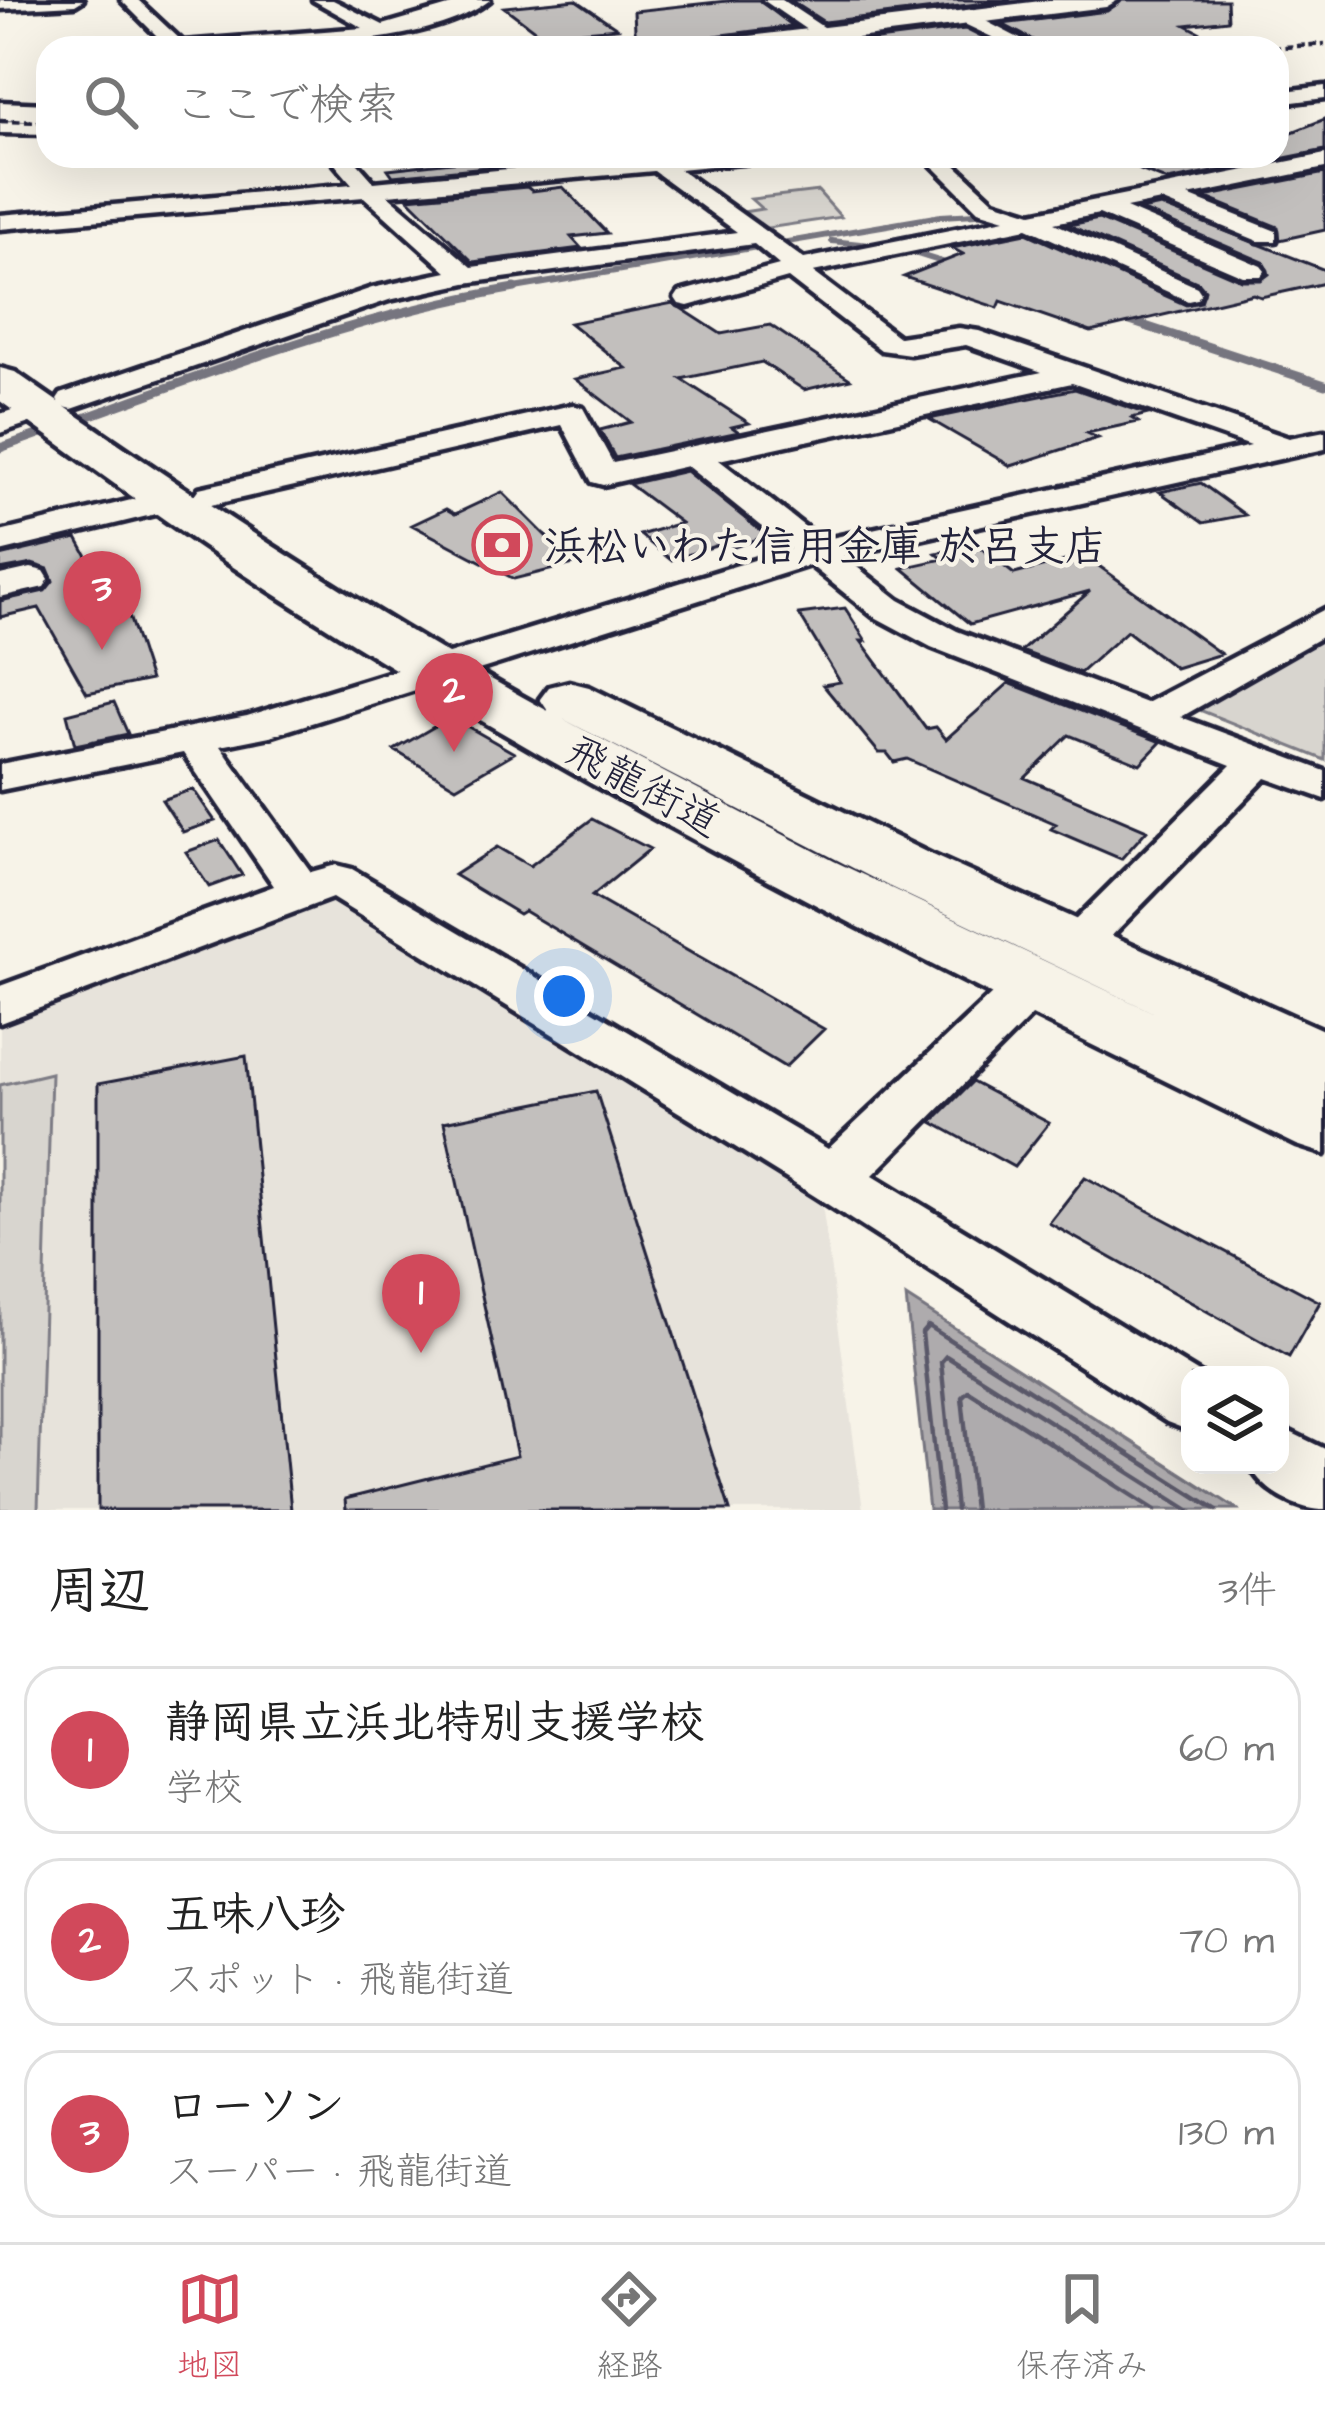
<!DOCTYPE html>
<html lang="ja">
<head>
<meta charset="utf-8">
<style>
  :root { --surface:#fff; --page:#f6f6f6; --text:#222; --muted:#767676; --line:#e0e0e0; --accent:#d1495b }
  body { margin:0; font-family:"Architects Daughter","Klee One",sans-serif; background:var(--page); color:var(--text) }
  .controls { position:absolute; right:36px; bottom:36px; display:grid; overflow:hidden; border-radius:24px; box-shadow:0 12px 48px #0002 }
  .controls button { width:108px; height:108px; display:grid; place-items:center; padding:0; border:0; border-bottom:3px solid var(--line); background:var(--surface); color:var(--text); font:60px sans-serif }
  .you { position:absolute; left:564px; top:996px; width:42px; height:42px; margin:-30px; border:9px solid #fff; border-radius:50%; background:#1a73e8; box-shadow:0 0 0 18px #1a73e833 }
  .badge { display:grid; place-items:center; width:78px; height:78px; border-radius:50%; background:var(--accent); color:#fff; font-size:39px; font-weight:700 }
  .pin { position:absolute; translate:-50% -99px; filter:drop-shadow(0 3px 6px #0008) }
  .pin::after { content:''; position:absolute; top:63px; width:42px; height:36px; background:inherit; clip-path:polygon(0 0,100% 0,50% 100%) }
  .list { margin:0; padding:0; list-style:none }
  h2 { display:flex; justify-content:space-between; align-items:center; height:156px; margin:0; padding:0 48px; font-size:51px }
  h2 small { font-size:39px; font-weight:400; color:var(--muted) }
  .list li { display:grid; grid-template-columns:78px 1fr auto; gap:36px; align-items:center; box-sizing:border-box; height:168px; margin:0 24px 24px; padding:0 24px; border:3px solid var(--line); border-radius:36px }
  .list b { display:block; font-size:45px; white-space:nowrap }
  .list p { margin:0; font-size:39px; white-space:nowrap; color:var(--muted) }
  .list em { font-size:39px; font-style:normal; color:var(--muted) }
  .icon { flex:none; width:66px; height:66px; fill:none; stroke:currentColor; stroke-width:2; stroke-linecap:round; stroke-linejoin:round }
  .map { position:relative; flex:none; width:1325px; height:1510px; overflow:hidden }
  .search { position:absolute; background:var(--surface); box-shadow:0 12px 48px #0002; left:36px; right:36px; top:36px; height:132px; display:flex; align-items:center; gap:30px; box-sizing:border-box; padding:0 42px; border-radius:36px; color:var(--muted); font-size:45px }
  .sheet { height:732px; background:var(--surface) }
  nav { display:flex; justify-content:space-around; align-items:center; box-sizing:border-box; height:168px; border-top:3px solid var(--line); background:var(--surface); font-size:33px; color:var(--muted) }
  nav a { display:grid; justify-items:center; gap:6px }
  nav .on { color:var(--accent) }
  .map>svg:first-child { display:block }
  .built { fill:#e7e3db }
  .green { fill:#d8d5cf; stroke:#7d7c85; stroke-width:3 }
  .water { fill:#aeabad; stroke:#76747f; stroke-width:3 }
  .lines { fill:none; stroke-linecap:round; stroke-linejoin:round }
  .shore { stroke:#5a5969; stroke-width:4.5 }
  .stream-far1 { stroke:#76747f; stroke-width:6 }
  .stream { stroke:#76747f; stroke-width:9 }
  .building { fill:#c2bfbd; stroke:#22223b; stroke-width:3 }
  .minor-casing { stroke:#22223b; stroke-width:9 }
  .highway-casing { stroke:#22223b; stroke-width:9 }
  .minor { fill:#f7f3e8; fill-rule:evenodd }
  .highway { fill:#f7f3e8; fill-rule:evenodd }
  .rail { stroke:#22223b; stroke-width:4.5; stroke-dasharray:8 4.5; stroke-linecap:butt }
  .labels { text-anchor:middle; stroke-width:9; stroke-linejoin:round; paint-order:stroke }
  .poi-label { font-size:42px; font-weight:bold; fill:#22223b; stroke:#f7f3e8; text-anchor:start }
  .street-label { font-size:42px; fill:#22223b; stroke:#f7f3e8 }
</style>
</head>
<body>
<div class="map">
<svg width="1325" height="1510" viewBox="0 0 1325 1510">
  <rect width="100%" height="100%" fill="#f7f3e8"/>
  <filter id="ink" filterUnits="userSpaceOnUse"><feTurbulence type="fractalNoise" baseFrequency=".00833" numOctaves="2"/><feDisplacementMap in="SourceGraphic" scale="24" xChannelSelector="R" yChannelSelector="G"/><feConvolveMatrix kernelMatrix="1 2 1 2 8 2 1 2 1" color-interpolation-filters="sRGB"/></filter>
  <g filter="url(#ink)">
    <path class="built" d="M329,900L821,1196L863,1510H0V1019Z"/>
    <path class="green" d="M818,191L841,217L761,229L737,213L762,209L751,199Z
      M1325,634V760L1192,707Z
      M51,1073L38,1510H0V1085Z"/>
    <path class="water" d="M906,1297L1237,1509L929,1510Z"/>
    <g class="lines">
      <path class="shore" d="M941,1510L922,1333L928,1326L1217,1510
        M956,1510L941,1362L946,1356L1189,1510
        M974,1510L962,1397L968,1391L1155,1510"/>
      <path class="stream-far1" d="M1142,191L1287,162
        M832,241L898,248L958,267
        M497,291L941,216L993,213"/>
      <path class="stream" d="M1121,318L1325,385
        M0,448C169,389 338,318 515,288"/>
    </g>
    <path class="building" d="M576,0L617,28L541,35L504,7Z
      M736,0H759L793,26L715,36L699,48H636L634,11Z
      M790,0H1011L824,22Z
      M1122,0H1227L1228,20L1186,25L1229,48H1048L1002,24L1107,11Z
      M965,29L985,39L926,48H813Z
      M1325,119V150L1168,181L1143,171L1199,162L1207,166L1231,156H1277V138Z
      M488,158L497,166L393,176L388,169Z
      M1325,173V230L1280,240L1278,227L1204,197Z
      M527,187L532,191L563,187L607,233L571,237L581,248L473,262L408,198Z
      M1161,206L1325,270V283L1261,297L1253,294L1091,332L1001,301L998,308L904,277L963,254L952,248L1026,233L1186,305L1201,302L1205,290L1199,283L1069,225L1099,219L1241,280H1261L1269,274L1263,262L1141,210Z
      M673,303L721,334L770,325L850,379L804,390L762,362L681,379L749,423L732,427L739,432L615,458L600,430L631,422L575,379L626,368L570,323Z
      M1075,389L1148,414L1132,418L1138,422L1087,433L1098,438L1011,466L929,419Z
      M686,471L767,536L734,547L728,542L671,560L640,535L681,523L629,484Z
      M1201,483L1245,515L1203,523L1160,492Z
      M502,492L574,564L514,579L412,525L446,509L455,514Z
      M77,538L115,607L125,604L150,680L87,693L39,608L0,617V601L45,591L53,581L48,569L32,564L0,570V556Z
      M976,544L1014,574L1085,556L1221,654L1175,668L1127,631L1080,673L1021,651L1090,591L970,624L902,568L943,559L936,553Z
      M845,608L866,641H861L926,729L936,727L946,739L1009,683L1161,742L1140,764L1069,735L1025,778L1147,830L1121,859L1051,829L1056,824L907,759L894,762L887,753H879L823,685L840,682L799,614Z
      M114,702L128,734L75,745L67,714Z
      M451,717L514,753L456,787L394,750Z
      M193,789L215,821L183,832L162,800Z
      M592,819L650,849L592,896L824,1029L785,1067L524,911L519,914L454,875L497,847L530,866Z
      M219,840L242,875L209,887L186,852Z
      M246,1056L291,1510H98V1084Z
      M972,1082L1049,1123L1014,1167L932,1122Z
      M596,1091L730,1510H346L345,1499L517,1456L444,1122Z
      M1085,1177L1320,1302L1289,1357L1049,1223Z"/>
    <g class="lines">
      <g class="minor-casing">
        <path id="minor" d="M0,0H83L75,5L0,9Z
          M121,0H138L183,42L363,28L313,0H333L383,25L469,0H490C424,52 252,48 169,48Z
          M763,0H782L835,35L820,39Z
          M958,13H970L1038,48H1015L958,21Z
          M1325,86V98L1277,104V92Z
          M0,121L48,122V134L0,133Z
          M1325,154V168L1188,196L1276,231V241H1258L1161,201L1126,208L1261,266L1265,271L1261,276H1243L1099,214L1054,223L1197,287L1201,293L1197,299L1188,301L1027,228L813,272L899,337L959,328L979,331L1289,438L1325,431V449L843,556L899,600L957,631L1146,703L1325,609V635L1181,717L1325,771V799L1266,778L1089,959L1072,964L1055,959L1048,947L1231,765L931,647L873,616L810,565L270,736L220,746L311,872L336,865L352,869L828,1149L1012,975L1030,970L1048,975L1055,987L1048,999L873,1175L1202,1375H1190V1431L1167,1422L813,1195L332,898L0,1023V986L274,886L183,753L0,790V764L247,716L790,549L687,466L603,485L592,482L562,425L211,505L199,502L194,495L199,488L572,405L583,408L613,463L1042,372L966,345L910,354L881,350L788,278L688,306L679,304L675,298L679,292L779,265L754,244L466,283L389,300L72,409L61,406L57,400L61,394L372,288L447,272L364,197L0,229V215L352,184L328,156H351L374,182L642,156H763L752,162L679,169L804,259L1005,219L978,211L923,156H946L994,201L1032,213ZM654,171L737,232L472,267L388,195ZM1072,383L1251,446L822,540L719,460Z
          M39,401L54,410L50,416L0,433V414Z
          M164,492L176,495L181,502L176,509L0,552V532Z
          M31,568L44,571L49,579L44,587L0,597V575Z
          M1280,1427L1325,1449V1510C1297,1510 1262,1491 1250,1465H1280Z"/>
      </g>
      <g class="highway-casing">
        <path id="highway" d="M1049,0H1118L1106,7L777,48H703L716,40Z
          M0,102L48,104V122L0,120Z
          M0,368L15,372C188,493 363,609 548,711L540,699L549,687L569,682L589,687L932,855L1325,1031V1090L1319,1088L1325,1090V1154L1297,1145C957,980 618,812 298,609C195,544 98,472 0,401ZM559,717L886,885L1163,1017L834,861Z"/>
      </g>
      <use href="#minor" class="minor"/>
      <use href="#highway" class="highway"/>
      <path class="rail" d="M1272,48L1325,44
        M0,121L48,122"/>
    </g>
  </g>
  <defs>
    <g id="bank-ring" transform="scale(3)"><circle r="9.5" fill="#f7f3e8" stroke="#d1495b" stroke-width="1.5"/><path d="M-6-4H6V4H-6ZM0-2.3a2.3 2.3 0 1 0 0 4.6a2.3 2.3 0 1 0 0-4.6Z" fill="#d1495b"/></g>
  </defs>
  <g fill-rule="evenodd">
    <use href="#bank-ring" x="502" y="545"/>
  </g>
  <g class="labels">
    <g class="poi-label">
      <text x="544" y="560">浜松いわた信用金庫 於呂支店</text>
    </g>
    <g class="street-label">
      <text transform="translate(644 785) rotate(28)" y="15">飛龍街道</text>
    </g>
  </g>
</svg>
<div class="controls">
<button><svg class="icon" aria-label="layers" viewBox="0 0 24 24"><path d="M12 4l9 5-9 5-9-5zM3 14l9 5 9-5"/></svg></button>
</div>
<div class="you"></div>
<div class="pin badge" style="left:421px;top:1353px">1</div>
<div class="pin badge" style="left:454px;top:752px">2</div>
<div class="pin badge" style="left:102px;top:650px">3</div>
<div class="search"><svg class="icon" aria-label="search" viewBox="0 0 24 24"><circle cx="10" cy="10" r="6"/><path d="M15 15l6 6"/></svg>ここで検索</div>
</div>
<section class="sheet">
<h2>周辺<small>3件</small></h2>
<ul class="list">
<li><span class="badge">1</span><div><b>静岡県立浜北特別支援学校</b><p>学校</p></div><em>60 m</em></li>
<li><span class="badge">2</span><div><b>五味八珍</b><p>スポット · 飛龍街道</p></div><em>70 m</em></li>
<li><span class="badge">3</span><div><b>ローソン</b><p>スーパー · 飛龍街道</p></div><em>130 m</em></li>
</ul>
</section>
<nav>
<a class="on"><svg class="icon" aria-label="map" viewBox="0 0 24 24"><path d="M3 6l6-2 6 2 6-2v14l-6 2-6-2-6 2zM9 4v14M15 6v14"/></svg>地図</a>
<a><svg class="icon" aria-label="directions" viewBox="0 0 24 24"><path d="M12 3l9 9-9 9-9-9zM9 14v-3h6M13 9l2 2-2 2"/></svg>経路</a>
<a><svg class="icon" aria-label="saved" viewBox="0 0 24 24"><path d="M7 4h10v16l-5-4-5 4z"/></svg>保存済み</a>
</nav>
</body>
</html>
